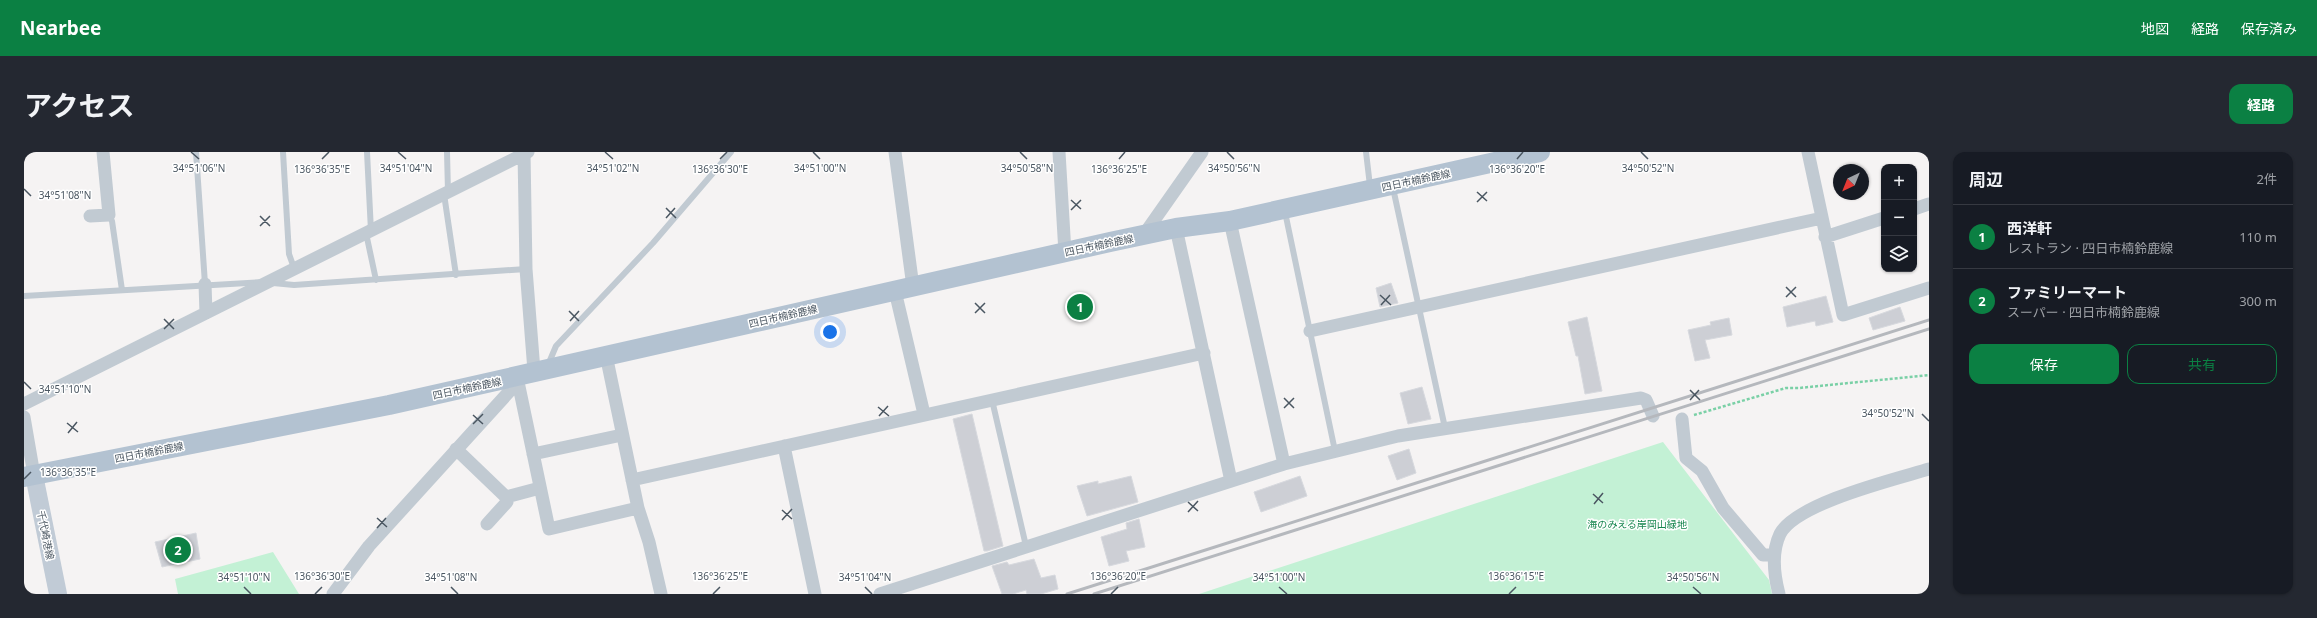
<!DOCTYPE html>
<html lang="ja">
<head>
<meta charset="utf-8">
<style>
  :root { --surface:#171b24; --page:#242831; --text:#f1f3f6; --muted:#9ea1a6; --line:#363941; --accent:#0b8043 }
  body { margin:0; font-family:"Noto Sans","Noto Sans JP",sans-serif; background:var(--page); color:var(--text) }
  .controls { position:absolute; right:12px; top:12px; display:grid; overflow:hidden; border-radius:8px; box-shadow:0 1px 3px #0004 }
  .controls button { width:36px; height:36px; display:grid; place-items:center; padding:0; border:0; border-bottom:1px solid var(--line); background:var(--surface); color:var(--text); font:20px sans-serif }
  .compass { position:absolute; left:1809px; top:12px; width:36px; height:36px; border-radius:50%; background:var(--surface); box-shadow:0 1px 3px #0004; rotate:223deg }
  .you { position:absolute; left:806px; top:180px; width:14px; height:14px; margin:-10px; border:3px solid #fff; border-radius:50%; background:#1a73e8; box-shadow:0 0 0 6px #1a73e833 }
  .badge { display:grid; place-items:center; width:26px; height:26px; border-radius:50%; background:var(--accent); color:#fff; font-size:13px; font-weight:700 }
  .pin { position:absolute; translate:-50% -50%; border:2px solid #fff; box-shadow:0 1px 4px #0006 }
  .list { margin:0; padding:0; list-style:none }
  h2 { display:flex; justify-content:space-between; align-items:center; height:52px; margin:0; padding:0 16px; font-size:17px }
  h2 small { font-size:13px; font-weight:400; color:var(--muted) }
  .list li { display:grid; grid-template-columns:26px 1fr auto; gap:12px; align-items:center; box-sizing:border-box; height:64px; padding:0 16px; border-top:1px solid var(--line) }
  .list b { display:block; font-size:15px; white-space:nowrap }
  .list p { margin:0; font-size:13px; white-space:nowrap; color:var(--muted) }
  .list em { font-size:13px; font-style:normal; color:var(--muted) }
  .actions { display:flex; gap:8px; padding:12px 16px }
  .actions a { flex:1; padding:9px 0; border:1px solid var(--accent); border-radius:12px; text-align:center; font-size:14px; color:var(--accent) }
  .actions .main { background:var(--accent); color:#fff }
  .icon { flex:none; width:22px; height:22px; fill:none; stroke:currentColor; stroke-width:2; stroke-linecap:round; stroke-linejoin:round }
  .map { position:relative; flex:none; width:1905px; height:442px; overflow:hidden; border-radius:12px }
  header { display:flex; align-items:center; gap:24px; box-sizing:border-box; height:56px; padding:0 20px; background:var(--accent); color:#fff }
  header strong { font-size:19px }
  nav { display:flex; gap:22px; margin-inline-start:auto; font-size:14px }
  .intro { display:flex; align-items:center; justify-content:space-between; box-sizing:border-box; height:96px; padding:0 24px }
  h1 { margin:0; font-size:28px }
  .button { padding:10px 18px; border-radius:12px; background:var(--accent); color:#fff; font-size:14px; font-weight:700 }
  main { display:flex; gap:24px; padding:0 24px }
  aside { flex:1; background:var(--surface); border-radius:12px; box-shadow:0 1px 3px #0004 }
  .map>svg:first-child { display:block }
  .green { fill:#c3f1d5 }
  .building { fill:#cdcfd5; stroke:#d7d9de }
  .lines { fill:none; stroke-linecap:round; stroke-linejoin:round }
  .path { stroke:#7ad0a6; stroke-width:2.5; stroke-dasharray:3 2; stroke-linecap:butt }
  .lane { stroke:#c1cad2; stroke-width:6 }
  .street { stroke:#c1cad2; stroke-width:13 }
  .secondary { stroke:#c1cbd6; stroke-width:18 }
  .primary { stroke:#b3c2d1; stroke-width:20 }
  .rail { stroke:#b5b8bd; stroke-width:3 }
  .ticks { fill:none; stroke:#4a5661; stroke-width:1.5 }
  .labels { text-anchor:middle; stroke-width:3; stroke-linejoin:round; paint-order:stroke }
  .street-label { font-size:10px; fill:#4a5661; stroke:#fff }
  .park-label { font-size:10px; fill:#17864f; stroke:#fff }
  .ticks-label { font-size:10px; text-anchor:middle; fill:#4a5661; stroke:#fff; stroke-width:3; stroke-linejoin:round; paint-order:stroke }
</style>
</head>
<body>
<header>
<strong>Nearbee</strong>
<nav><a>地図</a><a>経路</a><a>保存済み</a></nav>
</header>
<div class="intro"><h1>アクセス</h1><a class="button">経路</a></div>
<main>
<div class="map">
<svg width="1905" height="442" viewBox="0 0 1905 442">
  <rect width="100%" height="100%" fill="#f5f3f3"/>
  <path class="green" d="M1639,290L1745,428L1748,442H1175Z
    M249,400L275,442H154L151,427Z"/>
  <path class="building" d="M1367,131L1374,151L1356,155L1352,136Z
    M1802,144L1809,170L1792,174L1791,169L1763,175L1759,155Z
    M1876,155L1881,169L1849,178L1845,166Z
    M1563,165L1578,239L1561,242L1554,204H1552L1544,170Z
    M1705,166L1708,183L1681,188L1686,206L1671,209L1664,178L1687,173L1686,170Z
    M1398,235L1407,267L1384,272L1376,241Z
    M948,262L979,394L963,399H960L929,267Z
    M1385,297L1392,321L1373,328L1364,304Z
    M1107,324L1114,350L1063,364L1053,334L1074,329V332Z
    M1276,324L1283,344L1237,360L1230,340Z
    M1115,367L1121,395L1102,399L1105,409L1085,414L1077,385L1103,377L1102,371Z
    M172,381L176,407L138,415L131,390Z
    M1010,407L1017,426L1031,423L1034,437L1017,442H1003L1002,438L989,442H978L968,414L983,410L985,413Z"/>
  <g class="lines">
    <path class="path" d="M1670,263L1762,236H1775L1905,223"/>
    <path class="lane" d="M172,0L181,132
      M259,0L265,102L270,116
      M343,0L347,79
      M423,0L424,40
      M1342,0L1346,34
      M1369,36L1421,276
      M420,42L432,123
      M1261,60L1311,299
      M85,63L88,69L98,138
      M342,81L352,128
      M249,131L270,133L502,117
      M0,144L239,130
      M524,213L532,194L629,91L707,0
      M968,248L1002,394"/>
    <path class="street" d="M500,0L502,117L510,219
      M871,0L889,135
      M1035,0L1041,101
      M1784,0L1819,163L1905,136
      M1890,57L1905,52
      M66,64L85,63L79,0
      M1206,69L1260,312
      M1152,76L1207,329
      M1119,84L1178,0
      M1801,85L1860,66
      M181,132L182,161
      M871,139L900,262
      M1286,179L1798,66
      M582,203L614,356L625,390L637,442
      M493,225L525,377L614,356
      M0,252L504,0
      M0,265L10,323
      M1658,267L1662,306L1678,319L1699,356L1739,403H1750
      M760,294L791,442
      M432,297L482,345L516,336
      M509,302L598,283
      M608,328L1180,201
      M463,372L483,350L482,345
      M309,442L345,394L493,231
      M856,442L1260,312L1374,284L1617,246L1622,248L1629,264
      M1755,442C1750,423 1747,401 1756,382C1772,351 1872,327 1905,317"/>
    <path class="secondary" d="M10,323L34,442"/>
    <path class="primary" d="M0,325L365,253L1086,90L1152,76L1206,69L1516,0"/>
    <path class="rail" d="M1043,442L1905,168
      M1070,442L1905,177"/>
  </g>
  <path class="ticks" d="M167,0L175,7M374,0L382,7M581,0L589,7M789,0L796,7M996,0L1003,7M1203,0L1210,7M1617,0L1624,7M298,7L305,0M696,7L703,0M1095,7L1101,0M1493,7L1499,0M0,37L7,44M1453,40L1463,49M1047,48L1057,57M1453,50L1463,40M642,56L652,66M1047,58L1057,48M236,64L246,74M642,66L651,56M236,74L246,64M1762,135L1772,145M1356,143L1367,153M1762,145L1772,135M951,151L961,161M1357,153L1366,143M545,159L555,169M951,161L961,151M140,167L150,177M546,169L555,159M140,177L150,167M0,230L7,237M1666,238L1676,248M1260,246L1270,256M1666,248L1675,238M854,255L865,264M1260,256L1270,246M1898,262L1905,269M449,263L459,272M855,264L864,254M43,271L54,280M449,272L459,262M44,281L53,270M0,327L7,320M1569,342L1579,351M1164,350L1174,359M1570,352L1579,341M758,358L768,367M1164,360L1174,349M353,366L363,375M758,368L768,357M353,376L362,366M220,435L227,442M427,435L434,442M841,435L848,442M1255,435L1263,442M1669,435L1677,442M291,442L298,435M689,442L696,435M1087,442L1094,435M1485,442L1492,435"/>
  <g class="labels">
    <g class="street-label">
      <text transform="translate(1392 28) rotate(-12)" y="4">四日市楠鈴鹿線</text>
      <text transform="translate(1075 93) rotate(-12)" y="4">四日市楠鈴鹿線</text>
      <text transform="translate(759 164) rotate(-13)" y="4">四日市楠鈴鹿線</text>
      <text transform="translate(443 236) rotate(-12)" y="4">四日市楠鈴鹿線</text>
      <text transform="translate(125 300) rotate(-11)" y="4">四日市楠鈴鹿線</text>
      <text transform="translate(22 383) rotate(79)" y="4">千代崎港線</text>
    </g>
    <g class="park-label">
      <text x="1613" y="376">海のみえる岸岡山緑地</text>
    </g>
  </g>
  <g class="ticks-label">
    <text x="175" y="20">34°51'06"N</text>
    <text x="382" y="20">34°51'04"N</text>
    <text x="589" y="20">34°51'02"N</text>
    <text x="796" y="20">34°51'00"N</text>
    <text x="1003" y="20">34°50'58"N</text>
    <text x="1210" y="20">34°50'56"N</text>
    <text x="1624" y="20">34°50'52"N</text>
    <text x="298" y="21">136°36'35"E</text>
    <text x="696" y="21">136°36'30"E</text>
    <text x="1095" y="21">136°36'25"E</text>
    <text x="1493" y="21">136°36'20"E</text>
    <text x="41" y="47">34°51'08"N</text>
    <text x="41" y="241">34°51'10"N</text>
    <text x="1864" y="265">34°50'52"N</text>
    <text x="44" y="324">136°36'35"E</text>
    <text x="298" y="428">136°36'30"E</text>
    <text x="696" y="428">136°36'25"E</text>
    <text x="1094" y="428">136°36'20"E</text>
    <text x="1492" y="428">136°36'15"E</text>
    <text x="220" y="429">34°51'10"N</text>
    <text x="427" y="429">34°51'08"N</text>
    <text x="841" y="429">34°51'04"N</text>
    <text x="1255" y="429">34°51'00"N</text>
    <text x="1669" y="429">34°50'56"N</text>
  </g>
</svg>
<div class="controls">
<button>+</button>
<button>−</button>
<button><svg class="icon" aria-label="layers" viewBox="0 0 24 24"><path d="M12 4l9 5-9 5-9-5zM3 14l9 5 9-5"/></svg></button>
</div>
<svg class="compass" viewBox="-18 -18 36 36"><path d="M0-13l5 13h-10z" fill="#e53935"/><path d="M0 13l5-13h-10z" fill="#9ea1a6"/></svg>
<div class="you"></div>
<div class="pin badge" style="left:1056px;top:155px">1</div>
<div class="pin badge" style="left:154px;top:398px">2</div>
</div>
<aside>
<h2>周辺<small>2件</small></h2>
<ul class="list">
<li><span class="badge">1</span><div><b>西洋軒</b><p>レストラン · 四日市楠鈴鹿線</p></div><em>110 m</em></li>
<li><span class="badge">2</span><div><b>ファミリーマート</b><p>スーパー · 四日市楠鈴鹿線</p></div><em>300 m</em></li>
</ul>
<div class="actions"><a class="main">保存</a><a>共有</a></div>
</aside>
</main>
</body>
</html>
